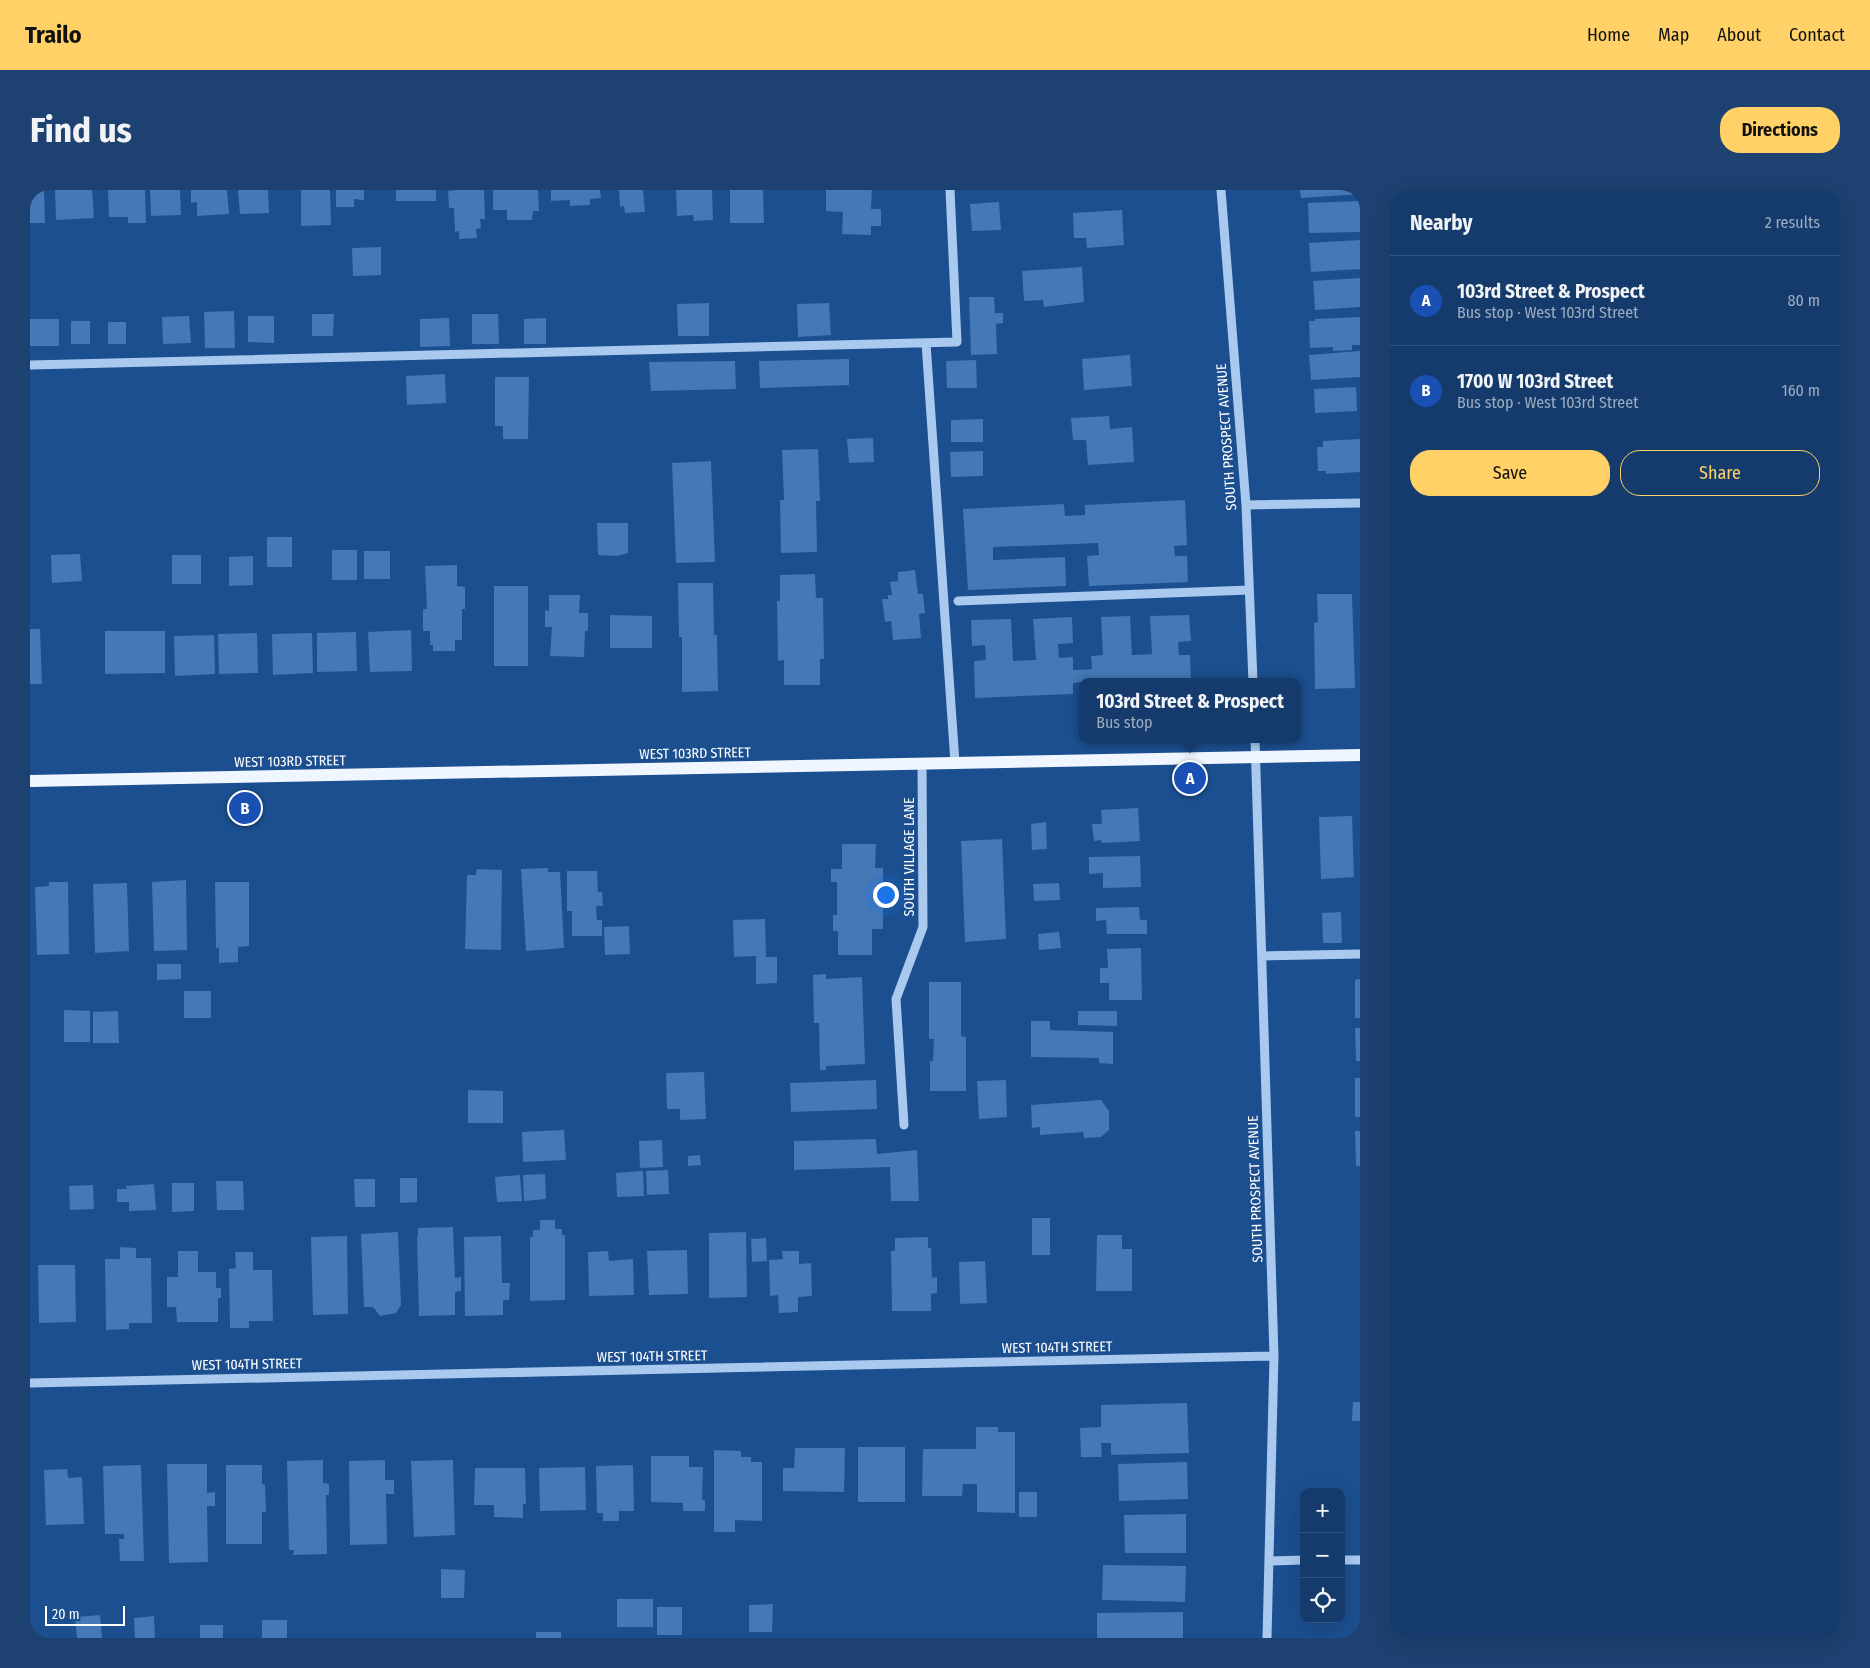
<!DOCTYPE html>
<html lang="en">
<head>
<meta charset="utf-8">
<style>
  :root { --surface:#143b6b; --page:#1d4271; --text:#f1f3f6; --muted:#9dadc1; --line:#33557e; --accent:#ffd166 }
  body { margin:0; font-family:"Fira Sans Condensed",sans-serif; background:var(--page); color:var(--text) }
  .controls { position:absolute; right:15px; bottom:15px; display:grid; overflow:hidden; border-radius:10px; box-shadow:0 5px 20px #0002 }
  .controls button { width:45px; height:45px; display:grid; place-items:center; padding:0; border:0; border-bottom:1px solid var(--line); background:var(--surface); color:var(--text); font:25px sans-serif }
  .scale { position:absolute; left:15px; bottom:12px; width:80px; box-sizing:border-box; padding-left:5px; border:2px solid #fff; border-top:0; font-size:14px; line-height:18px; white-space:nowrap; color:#fff; -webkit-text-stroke:4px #1b4f8f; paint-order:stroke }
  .you { position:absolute; left:855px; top:704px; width:18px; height:18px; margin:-12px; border:4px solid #fff; border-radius:50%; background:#1a73e8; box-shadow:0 0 0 8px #1a73e833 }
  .badge { display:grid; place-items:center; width:32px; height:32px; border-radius:50%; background:var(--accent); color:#fff; font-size:16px; font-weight:700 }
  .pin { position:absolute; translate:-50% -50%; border:2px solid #fff; box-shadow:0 1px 5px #0006 }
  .popup { position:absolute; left:1049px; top:488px; width:222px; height:65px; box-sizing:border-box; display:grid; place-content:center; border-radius:10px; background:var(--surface); filter:drop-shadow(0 1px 4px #0005); font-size:16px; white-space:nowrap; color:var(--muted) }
  .popup b { font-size:19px; color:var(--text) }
  .popup::after { content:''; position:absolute; left:50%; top:100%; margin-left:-10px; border:10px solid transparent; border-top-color:var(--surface) }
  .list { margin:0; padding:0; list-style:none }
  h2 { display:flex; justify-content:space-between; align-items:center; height:65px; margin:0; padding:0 20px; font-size:21px }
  h2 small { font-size:16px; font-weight:400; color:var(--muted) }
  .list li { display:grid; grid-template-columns:32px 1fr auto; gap:15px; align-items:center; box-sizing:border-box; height:90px; padding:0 20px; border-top:1px solid var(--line) }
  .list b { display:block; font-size:19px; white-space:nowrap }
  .list p { margin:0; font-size:16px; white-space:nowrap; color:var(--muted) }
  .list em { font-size:16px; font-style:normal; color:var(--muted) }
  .actions { display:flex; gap:10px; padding:15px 20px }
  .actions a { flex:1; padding:11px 0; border:1px solid var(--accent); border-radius:20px; text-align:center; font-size:18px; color:var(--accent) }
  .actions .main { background:var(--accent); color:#111 }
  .icon { flex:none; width:28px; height:28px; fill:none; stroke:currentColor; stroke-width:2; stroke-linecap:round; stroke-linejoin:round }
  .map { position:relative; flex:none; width:1330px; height:1448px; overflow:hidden; border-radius:20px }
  header { display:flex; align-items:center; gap:30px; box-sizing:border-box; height:70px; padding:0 25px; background:var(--accent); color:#111 }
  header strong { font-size:24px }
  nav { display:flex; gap:28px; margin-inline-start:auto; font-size:18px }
  .intro { display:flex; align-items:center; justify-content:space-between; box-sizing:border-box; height:120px; padding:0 30px }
  h1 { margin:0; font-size:35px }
  .button { padding:12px 22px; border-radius:20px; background:var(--accent); color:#111; font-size:18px; font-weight:700 }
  main { display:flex; gap:30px; padding:0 30px }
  aside { flex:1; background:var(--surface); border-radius:20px; box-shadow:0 5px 20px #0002 }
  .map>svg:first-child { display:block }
  .building { fill:#4478b7 }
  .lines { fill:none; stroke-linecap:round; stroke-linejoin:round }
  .minor { stroke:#a9c9ee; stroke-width:9 }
  .major { stroke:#f0f6ff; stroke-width:12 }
  .labels { text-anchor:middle; stroke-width:4.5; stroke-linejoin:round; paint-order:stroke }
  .street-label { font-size:14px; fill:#fff; stroke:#1b4f8f }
</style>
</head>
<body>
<header>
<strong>Trailo</strong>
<nav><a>Home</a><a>Map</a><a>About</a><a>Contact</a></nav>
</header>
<div class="intro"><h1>Find us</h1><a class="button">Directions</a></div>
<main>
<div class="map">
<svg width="1330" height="1448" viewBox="0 0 1330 1448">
  <rect width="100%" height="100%" fill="#1b4f8f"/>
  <path class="building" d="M0,0H14L15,33H0Z
    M25,0H62L64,28L26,30Z
    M78,0H115L116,33H98V27H79Z
    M120,0H150L151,25L121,26Z
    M161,0H197L199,24L167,26V12L161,13Z
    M208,0H238L239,23L210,24Z
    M271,0H300L301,35L271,36Z
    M306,0H334V10L324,9V17H306Z
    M366,0H406V11H366Z
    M425,0H454L455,29H450L451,38L446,39L447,48L429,49V41L425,42L424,18H419L418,1Z
    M463,0H508L509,21H503L502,30H477V20H463Z
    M521,0H570L571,8L560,9V15L540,16V10L521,11Z
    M589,0H613L615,22L595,23L594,16L590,17Z
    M646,0H682L683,30L664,31L663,25L647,26Z
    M700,0H733L734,33H700Z
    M796,0H842L841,19H851V36H841V45L812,44L813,22L796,21Z
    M1270,0H1330V4L1271,8Z
    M1330,11V42L1279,43L1278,13Z
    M969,12L971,40L942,41L940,14Z
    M1092,20L1094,55L1057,58L1056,48H1044L1043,23Z
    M1330,50V79L1281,82L1279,53Z
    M351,57V85L323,86L322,58Z
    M1052,77L1054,112L1014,117L1013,110L994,111L992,81Z
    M1330,88V117L1285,120L1283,91Z
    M939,107H964L965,123H973V133L966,134L967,164L941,165Z
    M679,113V146H648L647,114Z
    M799,113L801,145L768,147L767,114Z
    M204,121L205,158H175L174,122Z
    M282,124H304L303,146H282Z
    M442,124H468L469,154H442Z
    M159,126L161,153L133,154L132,127Z
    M218,126H244V153L218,152Z
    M1330,127V155H1322V160L1303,161V157L1280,158L1279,131H1285V129Z
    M419,128L420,156L390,157V129Z
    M516,128V154H494V129Z
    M0,129H29V156H0Z
    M41,131H60V154H41Z
    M78,132H96V154H78Z
    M1330,161V187L1281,190L1279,165Z
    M1100,165L1102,196L1054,200L1052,169Z
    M819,169V195L730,198L729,171Z
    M946,170L947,198H917L916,171Z
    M705,171L706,199L621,201L619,172Z
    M415,184L416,213L377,215L376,186Z
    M465,187H499L498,249H473V236H465Z
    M1326,197L1327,221L1285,223L1284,199Z
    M1079,226L1080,239L1102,237L1104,272L1058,275L1056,250H1043L1041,228Z
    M953,229V252H921V230Z
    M843,248L844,272L819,273L817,249Z
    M1330,249V282L1296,284V281H1288L1287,257H1293V251Z
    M788,259L790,311H786L787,362L751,363L750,310H754L752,260Z
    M953,261V286L921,287L920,262Z
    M681,271L685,372L646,373L642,273Z
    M1155,310L1157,355L1144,356L1145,366H1157L1158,392L1059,396L1057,366L1069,365L1068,353L1044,354L963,357V370L1035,367L1036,396L938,400L933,319L1034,314L1035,326L1055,325V315Z
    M567,333H598V363L587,366L568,365Z
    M237,347H262V377H237Z
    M302,360H327V390H302Z
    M334,361H360V389H334Z
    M50,364L52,391L22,393L21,365Z
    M142,365H171V394H142Z
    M223,366V395L199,396V367Z
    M427,375V396L435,397V419H432V450H425V461H403V455H400V441H393V419H397L395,376Z
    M885,380L888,404H893L895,423L889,424L891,448L863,450L861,431L855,432L852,409H858V405H862L860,392L868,391V382Z
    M785,384L786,408H793L794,469H790V495H754V470L748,471L747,411H750V385Z
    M648,393H683L684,445H687L688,501L652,502V447H649Z
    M464,396H498V476H464Z
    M1287,404H1322L1325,498L1285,499L1284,433L1288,432Z
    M519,405H550L549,423H558V441H555L554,467L520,466L522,437H515V420L519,421Z
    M580,425L622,426V458H580Z
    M1159,425L1161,451L1148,452L1149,465H1160L1161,492H1052L1043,493V504L945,508L944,471L956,470L955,455L942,456L941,430L981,429L983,471L1006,470L1003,429L1042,427L1043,453L1028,454L1029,468L1043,467V480H1046L1062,479L1061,466L1073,465L1071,427L1100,426L1102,465H1104L1122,464L1120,426Z
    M0,439H10L12,494H0Z
    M381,440L382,481L340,482L338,442Z
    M75,441H135V483L75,484Z
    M326,442L327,481L287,482V443Z
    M227,443L228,483L189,484L188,444Z
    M282,443L283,483L243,485L242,444Z
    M184,445L185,484L145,486L144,446Z
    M1108,618L1110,651L1072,653L1071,650L1064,651L1062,634H1072L1071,620Z
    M1322,626L1324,687L1291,689L1289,627Z
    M1016,632L1017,659L1002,660L1001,634Z
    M972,649L976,749L935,752L931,651Z
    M812,654H846L845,678H853V739H842V765H808V741H803V725H807V692H801V679H812Z
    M1110,666L1111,697L1073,698V683L1059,684V667Z
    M518,678V682H530L534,758L496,761L491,679Z
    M447,679L472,680L471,760L435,759L437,685H446Z
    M537,681H567L568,702H572L573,716H566L567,730H572V746H542V721H537Z
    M156,690L157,760L124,761L122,692Z
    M19,692H38L39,764L7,765L5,697L19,696Z
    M185,692H219V756L208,757V772L189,773V758H186Z
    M97,693L99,761L65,763L63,694Z
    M1029,693L1030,710L1004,711L1003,694Z
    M1109,717L1110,730H1117V744H1077L1076,730L1066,731V718Z
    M1311,722L1312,753H1293L1292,723Z
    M735,729L736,767H747V793L726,794V766L704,767L703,730Z
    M599,736L600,764L575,765L574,737Z
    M1029,742L1031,758L1009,760L1008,744Z
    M1111,758L1112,810H1079V793H1070V778H1078L1077,759Z
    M127,774H151V789L127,790Z
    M796,784V789L832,787L835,874L796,876V880H790L789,833H784L783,785Z
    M1330,789V828H1325V790Z
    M899,792H931V846L936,847V901H900V871H903L904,849H899Z
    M154,801H181V828H154Z
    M34,820L60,821V852H34Z
    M88,821L89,853H63V822Z
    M1048,821H1087V836L1048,835Z
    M1001,831H1020V840L1083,842V874L1069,873V868L1001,867Z
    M1325,838H1330V871H1326Z
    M674,882L676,929L650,930V919H637L636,883Z
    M1325,888H1330V927H1325Z
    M846,890L847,919L761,922L760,893Z
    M976,890L977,927L949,929L947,891Z
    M438,900L473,901V933H438Z
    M1071,910L1079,921V940L1071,947L1054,948L1053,942L1010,945V937L1002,938L1001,915Z
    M534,940L536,970L493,972L492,942Z
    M1325,941H1330V976H1326Z
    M846,949L847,964L887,960L889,1011H861L860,977L764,980V951Z
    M632,950L633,977L610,978L609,951Z
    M670,965L671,975L658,976V966Z
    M638,980L639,1004L617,1005L616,981Z
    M613,981L614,1006L587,1007L586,983Z
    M515,984L516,1009L494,1011L493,985Z
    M490,985L492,1011L467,1012L465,987Z
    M370,988H387V1012L370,1013Z
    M324,989H345V1017H325Z
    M186,991H213L214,1020H187Z
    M142,993H164V1021L142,1022Z
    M124,994L126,1020L99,1021V1012H87V999H97L96,996Z
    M63,995L64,1019L40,1020L39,996Z
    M1002,1028H1020V1065H1002Z
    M510,1030H525V1039H532V1045H535V1110L500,1111V1047H503V1040H510Z
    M423,1037L425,1088L431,1087V1101L425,1102V1125L389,1126L387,1047H388V1038Z
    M368,1042L371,1115L366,1123L350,1126L343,1117H334L331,1044Z
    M716,1042L717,1107L679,1108V1043Z
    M1067,1045H1092V1059H1102V1101H1066Z
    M317,1046L318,1124L283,1125L281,1047Z
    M471,1046L472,1093H480L479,1110H473V1125L435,1126L434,1047Z
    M898,1047V1058H901L902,1088L907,1087V1103L901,1104V1121H862L861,1061H865V1048Z
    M736,1048L737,1071L722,1072L721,1049Z
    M90,1057L106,1058V1068H121L122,1133H99V1139L76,1140L75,1069H90Z
    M657,1060L658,1104L619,1105L617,1061Z
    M148,1061H168V1082H186V1098H191V1108H188V1132H147L146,1117H137V1087H148Z
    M578,1061L579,1071L603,1069L604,1105L559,1106L558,1062Z
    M752,1061H769V1074L781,1073L782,1106L768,1107V1122L749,1123L748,1105L740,1106L739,1070L753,1069Z
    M205,1062H223V1080H242L243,1131H219V1138H200L199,1079L206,1078Z
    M955,1071L957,1113L930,1114L929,1072Z
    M8,1075H45L46,1132L9,1133Z
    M1323,1212H1330V1231H1322Z
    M1157,1213L1159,1263L1081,1265V1253H1071L1072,1267H1051L1050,1238L1071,1237V1215Z
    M946,1237H968V1242H985V1323L947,1322V1294H933L932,1306H892L893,1259H946Z
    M828,1257H875V1312H828Z
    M765,1258H815L814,1302L753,1301V1278H764Z
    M684,1260L711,1261V1267H721V1272H732V1331L705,1330V1342H684Z
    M621,1266H659V1277H673L672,1310H675V1321H653V1313L621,1312Z
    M293,1270V1293L299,1294V1305H296L297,1364L263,1365L264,1360H259L257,1271Z
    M355,1270V1290H364V1304H356L357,1354L320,1355L319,1271Z
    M423,1270L425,1345L384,1347L381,1271Z
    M1157,1272L1158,1309L1089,1311L1088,1274Z
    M137,1274H177V1303L185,1302V1316H177L178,1372L139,1373Z
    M111,1275L114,1371H90L89,1349H94V1344H75L73,1276Z
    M196,1275H232V1294L235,1295L236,1322H232V1354H196Z
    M603,1275L604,1321H589V1331H573V1323H567L566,1276Z
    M555,1277L556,1320L510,1321L509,1278Z
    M445,1278H495L496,1314H493V1328L464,1327V1315H444Z
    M37,1279L38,1288L52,1287L54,1334L16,1335L14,1280Z
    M989,1302H1007V1327H989Z
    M1156,1324V1363H1095L1094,1325Z
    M1073,1375L1156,1376L1155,1412L1072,1410Z
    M411,1379L435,1380L434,1408H411Z
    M587,1409H623V1437H587Z
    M743,1414L742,1442H719V1415Z
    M627,1417H652V1445H627Z
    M1153,1422V1448H1067V1423Z
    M70,1425L72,1448H47L45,1427Z
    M124,1426L125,1448H105L104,1428Z
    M232,1430H257V1448H232Z
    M170,1435H193V1448H170Z
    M506,1442H531V1448H506Z"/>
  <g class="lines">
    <path class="minor" d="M1191,0L1216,315L1223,492
      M896,153L925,573
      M0,175L927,152L920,0
      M1216,315L1330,313
      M928,411L1219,400
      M1225,549L1244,1166L1237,1448
      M1232,766L1330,764
      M874,935L866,809L893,737L892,573
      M0,1193L1244,1166
      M1311,1370H1330
      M1240,1371L1274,1370"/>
    <path class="major" d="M0,591L1330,565"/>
  </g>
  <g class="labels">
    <g class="street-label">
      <text transform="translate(1196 247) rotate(-94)" y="5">SOUTH PROSPECT AVENUE</text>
      <text transform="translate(665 563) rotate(-1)" y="5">WEST 103RD STREET</text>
      <text transform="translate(260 571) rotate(-1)" y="5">WEST 103RD STREET</text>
      <text transform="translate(879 667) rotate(-90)" y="5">SOUTH VILLAGE LANE</text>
      <text transform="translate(1225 999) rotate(-92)" y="5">SOUTH PROSPECT AVENUE</text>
      <text transform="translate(1027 1157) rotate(-1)" y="5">WEST 104TH STREET</text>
      <text transform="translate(622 1166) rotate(-1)" y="5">WEST 104TH STREET</text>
      <text transform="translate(217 1174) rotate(-1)" y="5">WEST 104TH STREET</text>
    </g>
  </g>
</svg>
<div class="controls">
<button>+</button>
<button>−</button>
<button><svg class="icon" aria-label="locate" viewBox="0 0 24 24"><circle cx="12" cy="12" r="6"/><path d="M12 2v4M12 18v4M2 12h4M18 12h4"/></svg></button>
</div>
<div class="scale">20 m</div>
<div class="you"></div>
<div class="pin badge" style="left:1160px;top:588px;background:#1a4fb4">A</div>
<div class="popup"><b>103rd Street &amp; Prospect</b>Bus stop</div>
<div class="pin badge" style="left:215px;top:618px;background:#1a4fb4">B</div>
</div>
<aside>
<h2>Nearby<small>2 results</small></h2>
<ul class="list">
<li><span class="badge" style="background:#1a4fb4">A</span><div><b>103rd Street &amp; Prospect</b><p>Bus stop · West 103rd Street</p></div><em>80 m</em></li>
<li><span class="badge" style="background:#1a4fb4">B</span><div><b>1700 W 103rd Street</b><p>Bus stop · West 103rd Street</p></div><em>160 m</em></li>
</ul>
<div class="actions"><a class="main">Save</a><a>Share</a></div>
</aside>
</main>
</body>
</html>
